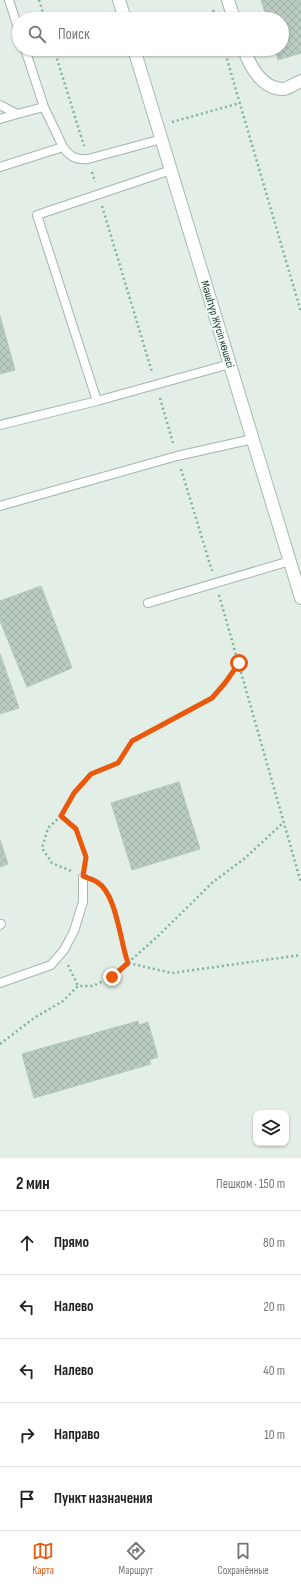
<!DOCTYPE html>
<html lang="ru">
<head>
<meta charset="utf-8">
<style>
  :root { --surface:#fff; --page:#f2f2f2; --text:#222; --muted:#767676; --line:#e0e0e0; --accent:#ea580c }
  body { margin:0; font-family:"Sofia Sans Condensed",sans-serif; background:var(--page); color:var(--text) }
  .controls { position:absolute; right:12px; bottom:12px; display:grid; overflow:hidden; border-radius:8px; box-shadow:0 1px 3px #0004 }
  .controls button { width:36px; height:36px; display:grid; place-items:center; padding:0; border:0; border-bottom:1px solid var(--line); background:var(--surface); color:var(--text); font:20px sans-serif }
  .stop { position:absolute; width:12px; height:12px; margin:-9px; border:3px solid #ea580c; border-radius:50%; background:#fff }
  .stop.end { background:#ea580c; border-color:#fff; box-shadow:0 1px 4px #0008 }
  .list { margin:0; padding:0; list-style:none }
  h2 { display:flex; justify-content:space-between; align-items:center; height:52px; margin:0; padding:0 16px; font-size:17px }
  h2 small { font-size:13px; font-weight:400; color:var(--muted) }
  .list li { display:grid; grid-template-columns:26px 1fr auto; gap:12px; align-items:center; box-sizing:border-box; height:64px; padding:0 16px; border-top:1px solid var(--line) }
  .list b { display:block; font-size:15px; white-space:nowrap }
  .list em { font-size:13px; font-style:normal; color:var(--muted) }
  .icon { flex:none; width:22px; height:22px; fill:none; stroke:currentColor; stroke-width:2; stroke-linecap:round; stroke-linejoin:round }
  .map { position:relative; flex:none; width:301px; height:1158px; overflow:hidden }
  .search { position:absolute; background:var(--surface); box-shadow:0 1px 3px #0004; left:12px; right:12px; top:12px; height:44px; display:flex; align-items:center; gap:10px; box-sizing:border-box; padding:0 14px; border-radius:22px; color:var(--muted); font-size:15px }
  .sheet { height:372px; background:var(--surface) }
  nav { display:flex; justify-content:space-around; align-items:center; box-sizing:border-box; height:56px; border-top:1px solid var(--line); background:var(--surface); font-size:11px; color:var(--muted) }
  nav a { display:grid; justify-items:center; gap:2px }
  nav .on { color:var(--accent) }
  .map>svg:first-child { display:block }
  .building { fill:url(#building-cross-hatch); stroke:#b4c8bb }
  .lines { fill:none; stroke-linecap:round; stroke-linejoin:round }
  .lane-casing { stroke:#a4b6ac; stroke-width:10 }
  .street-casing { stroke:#a4b6ac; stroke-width:14 }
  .secondary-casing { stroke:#a3bdae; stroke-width:14 }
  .path { stroke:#80b498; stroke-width:2.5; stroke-dasharray:2 3; stroke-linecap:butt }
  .lane { stroke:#fff; stroke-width:8 }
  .street { stroke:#fff; stroke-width:12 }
  .secondary { stroke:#fff; stroke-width:12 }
  .route { stroke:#ea580c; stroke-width:5 }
  .labels { text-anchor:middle; stroke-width:3.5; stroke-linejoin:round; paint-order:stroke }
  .street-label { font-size:11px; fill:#214031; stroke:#f3faf5 }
</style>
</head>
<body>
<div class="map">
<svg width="301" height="1158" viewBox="0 0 301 1158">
  <defs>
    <pattern id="building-cross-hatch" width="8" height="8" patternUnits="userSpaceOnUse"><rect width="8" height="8" fill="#baccc1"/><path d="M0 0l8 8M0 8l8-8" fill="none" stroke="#a0b0a6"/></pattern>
  </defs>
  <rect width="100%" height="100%" fill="#e2eee6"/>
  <path class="building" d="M261,0H301V53L278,60L275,49H282V19H267Z
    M0,316L15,370L0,374Z
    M41,586L72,668L27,687L0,621V601Z
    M0,654L19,708L0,714Z
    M179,782L200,849L132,870L111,803Z
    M0,840L8,864L0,867Z
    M138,1021L139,1025L148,1022L158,1057L149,1060L151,1064L34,1098L22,1054Z"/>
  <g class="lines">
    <g class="lane-casing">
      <path id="lane" d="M9,0L19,31
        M25,49L44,107L63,147
        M0,105L17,114L44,107
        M0,119L17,114
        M0,167L63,147C70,157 76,160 88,159L162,139
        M171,170L37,215L97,401L230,364
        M0,425L97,401
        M0,506L177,456L253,439
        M148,603L290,561
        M0,925L1,924
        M0,983L51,965L64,950L74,931L83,902V877"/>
    </g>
    <g class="street-casing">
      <path id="street" d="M228,0L234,19
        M244,49C250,67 263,90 284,89C289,88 296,83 301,81"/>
    </g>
    <g class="secondary-casing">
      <path id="secondary" d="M119,0L125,19
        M134,49L301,598"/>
    </g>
    <path class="path" d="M39,0L45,19
      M213,10L216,19
      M54,49L84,146
      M224,49L301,312
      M172,122L240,103
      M92,172L95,182
      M102,206L152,372
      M160,398L173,443
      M181,469L212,571
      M219,595L301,883
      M61,816L48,828L42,848L52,863L71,871
      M85,864L86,857L76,829L61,816L74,793L91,774L118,763L132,741L212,698L225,683L239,663
      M96,881L108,894L128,963L172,973L301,955
      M68,965L78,986
      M0,1044L34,1018L63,1001L78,986H93L112,977L157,937L213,882L244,859L284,822"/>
    <use href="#lane" class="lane"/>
    <use href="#street" class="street"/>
    <use href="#secondary" class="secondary"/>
  </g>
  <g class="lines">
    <path class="route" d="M112,977L128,963C120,942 117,894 97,882C93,879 87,878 83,876L86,857L76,829L61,816L74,793L91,774L118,763L132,741L212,698L225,683L239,663"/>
  </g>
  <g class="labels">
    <g class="street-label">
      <text transform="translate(218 324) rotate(73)" y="4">Мәшһүр Жүсіп көшесі</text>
    </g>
  </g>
</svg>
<div class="controls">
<button><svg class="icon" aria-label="layers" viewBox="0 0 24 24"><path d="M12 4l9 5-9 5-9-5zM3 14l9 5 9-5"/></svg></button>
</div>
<div class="stop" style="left:239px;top:663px"></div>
<div class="stop end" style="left:112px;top:977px"></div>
<div class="search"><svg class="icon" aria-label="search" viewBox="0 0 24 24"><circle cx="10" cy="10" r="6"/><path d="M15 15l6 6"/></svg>Поиск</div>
</div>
<section class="sheet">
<h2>2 мин<small>Пешком · 150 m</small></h2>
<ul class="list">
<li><svg class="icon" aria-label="ahead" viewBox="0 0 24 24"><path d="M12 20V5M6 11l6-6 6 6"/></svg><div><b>Прямо</b></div><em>80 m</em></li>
<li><svg class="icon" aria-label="left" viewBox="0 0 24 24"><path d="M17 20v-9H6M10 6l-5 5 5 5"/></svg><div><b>Налево</b></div><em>20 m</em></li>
<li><svg class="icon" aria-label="left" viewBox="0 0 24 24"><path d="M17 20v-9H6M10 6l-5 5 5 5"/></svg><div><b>Налево</b></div><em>40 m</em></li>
<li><svg class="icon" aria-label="right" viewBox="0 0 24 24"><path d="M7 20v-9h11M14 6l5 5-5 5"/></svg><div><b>Направо</b></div><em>10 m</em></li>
<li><svg class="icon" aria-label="arrive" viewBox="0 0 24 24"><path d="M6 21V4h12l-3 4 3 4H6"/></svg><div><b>Пункт назначения</b></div></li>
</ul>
</section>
<nav>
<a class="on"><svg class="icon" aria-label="map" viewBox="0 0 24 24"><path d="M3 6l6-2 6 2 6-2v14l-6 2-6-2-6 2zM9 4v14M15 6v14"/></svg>Карта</a>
<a><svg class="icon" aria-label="directions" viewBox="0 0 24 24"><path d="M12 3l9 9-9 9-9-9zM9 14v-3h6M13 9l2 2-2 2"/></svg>Маршрут</a>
<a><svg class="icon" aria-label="saved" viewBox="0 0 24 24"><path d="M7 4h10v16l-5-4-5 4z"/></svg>Сохранённые</a>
</nav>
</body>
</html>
